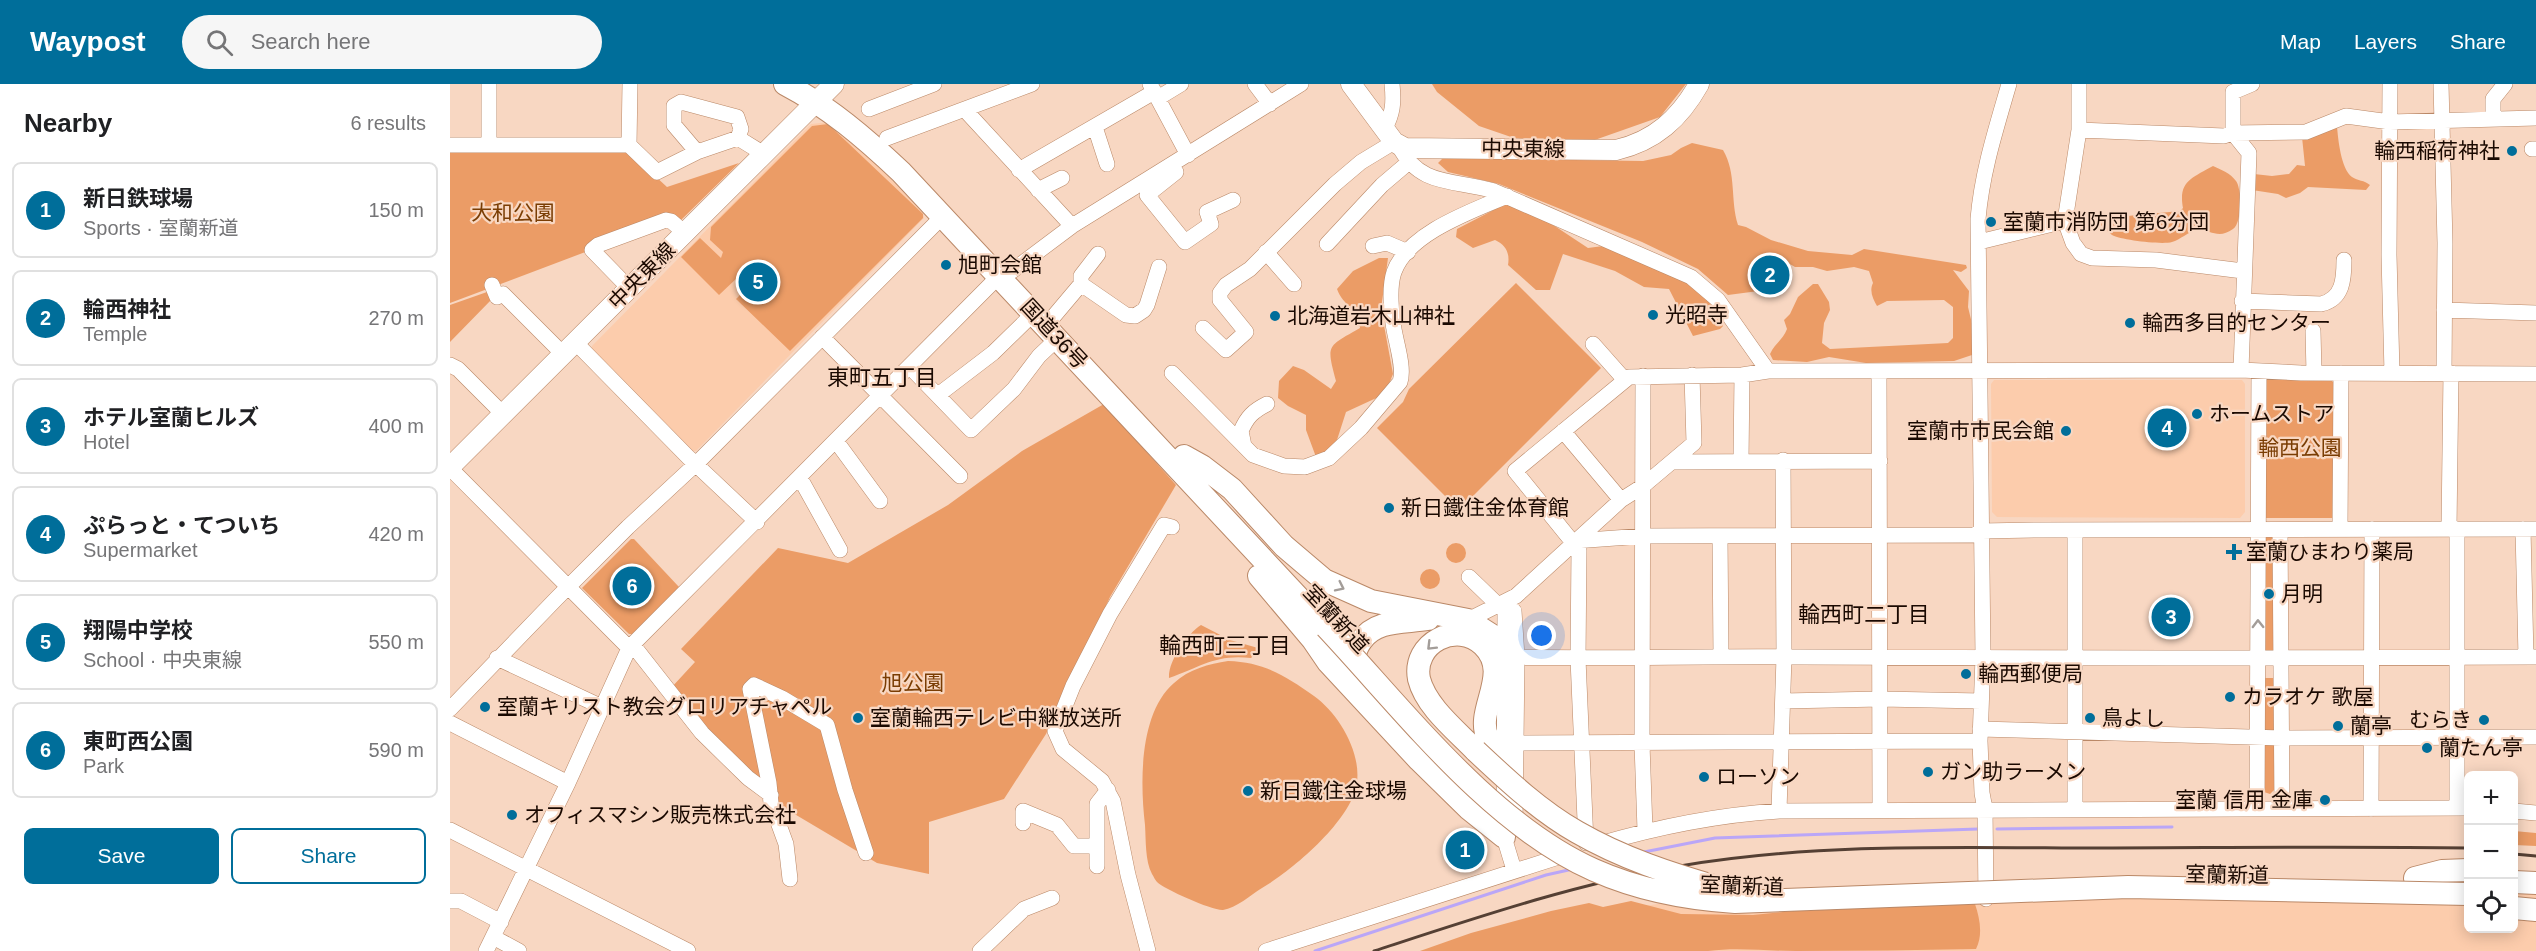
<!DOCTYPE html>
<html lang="en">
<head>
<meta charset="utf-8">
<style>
  :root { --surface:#fff; --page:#f6f6f6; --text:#202124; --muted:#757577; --line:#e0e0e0; --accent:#006e9a }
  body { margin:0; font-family:Helvetica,"Noto Sans JP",sans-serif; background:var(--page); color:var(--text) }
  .controls { position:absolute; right:18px; bottom:18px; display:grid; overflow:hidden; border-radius:9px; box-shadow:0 3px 15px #0003 }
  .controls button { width:54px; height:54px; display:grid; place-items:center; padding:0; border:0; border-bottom:2px solid var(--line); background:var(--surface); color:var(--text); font:30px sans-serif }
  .you { position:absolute; left:1092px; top:552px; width:21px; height:21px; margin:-15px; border:4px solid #fff; border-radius:50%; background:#1a73e8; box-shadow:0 0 0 9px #1a73e833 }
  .badge { display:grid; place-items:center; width:39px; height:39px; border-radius:50%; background:var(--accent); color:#fff; font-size:20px; font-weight:700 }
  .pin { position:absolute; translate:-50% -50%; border:3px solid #fff; box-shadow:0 2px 6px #0006 }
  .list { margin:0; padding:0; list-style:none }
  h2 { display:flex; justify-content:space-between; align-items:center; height:78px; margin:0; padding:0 24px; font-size:26px }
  h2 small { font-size:20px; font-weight:400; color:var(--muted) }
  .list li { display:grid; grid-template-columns:39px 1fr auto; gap:18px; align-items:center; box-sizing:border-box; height:96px; margin:0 12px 12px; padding:0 12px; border:2px solid var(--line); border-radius:9px }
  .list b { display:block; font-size:22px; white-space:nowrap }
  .list p { margin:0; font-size:20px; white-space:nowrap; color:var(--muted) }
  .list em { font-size:20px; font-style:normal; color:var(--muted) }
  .actions { display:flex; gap:12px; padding:18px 24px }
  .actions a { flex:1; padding:14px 0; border:2px solid var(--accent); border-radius:9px; text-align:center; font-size:21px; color:var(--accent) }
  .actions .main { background:var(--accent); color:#fff }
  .icon { flex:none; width:33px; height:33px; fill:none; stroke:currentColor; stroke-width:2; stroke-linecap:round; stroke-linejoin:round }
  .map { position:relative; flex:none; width:2086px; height:867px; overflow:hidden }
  header { display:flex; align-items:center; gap:36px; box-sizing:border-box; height:84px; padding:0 30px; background:var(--accent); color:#fff }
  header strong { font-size:28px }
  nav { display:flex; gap:33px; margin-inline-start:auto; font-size:21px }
  .search { width:420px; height:54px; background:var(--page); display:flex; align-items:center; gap:15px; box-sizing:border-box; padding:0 21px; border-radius:33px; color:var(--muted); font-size:22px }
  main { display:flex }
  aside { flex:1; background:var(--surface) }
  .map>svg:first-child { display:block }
  .built { fill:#fcccac }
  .green { fill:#eb9c66 }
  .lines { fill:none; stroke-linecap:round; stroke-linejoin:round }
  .stream { stroke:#baa6f7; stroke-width:3 }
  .minor-casing { stroke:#ba8867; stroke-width:16 }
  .major-casing { stroke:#ba8867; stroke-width:21 }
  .highway-casing { stroke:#ba8867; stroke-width:24 }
  .minor { stroke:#fff; stroke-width:15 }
  .major { stroke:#fff; stroke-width:20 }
  .highway { stroke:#fff; stroke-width:22 }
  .rail { stroke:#554034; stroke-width:3 }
  .highway-bridge-casing { stroke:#ba8867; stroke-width:24; stroke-linecap:butt }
  .highway-bridge { stroke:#fff; stroke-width:22 }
  .oneway { stroke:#a39d99 }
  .poi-dot { fill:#006e9a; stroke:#f8d7c2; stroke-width:2 }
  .labels { text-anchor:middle; stroke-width:4.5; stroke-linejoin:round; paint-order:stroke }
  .street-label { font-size:21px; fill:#1a0901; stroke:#f8d7c2 }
  .poi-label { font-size:21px; fill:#1a0901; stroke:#f8d7c2; text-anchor:start }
  .park-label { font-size:21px; fill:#7a3d03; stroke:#f8d7c2 }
  .neighbourhood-label { font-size:22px; fill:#1a0901; stroke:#f8d7c2 }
</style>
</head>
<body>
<header>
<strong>Waypost</strong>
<div class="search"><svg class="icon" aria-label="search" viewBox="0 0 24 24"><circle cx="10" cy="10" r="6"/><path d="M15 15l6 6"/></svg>Search here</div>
<nav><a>Map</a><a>Layers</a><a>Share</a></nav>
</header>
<main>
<aside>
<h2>Nearby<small>6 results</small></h2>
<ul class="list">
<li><span class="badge">1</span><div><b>新日鉄球場</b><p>Sports · 室蘭新道</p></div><em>150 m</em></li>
<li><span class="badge">2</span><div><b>輪西神社</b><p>Temple</p></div><em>270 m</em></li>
<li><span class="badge">3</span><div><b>ホテル室蘭ヒルズ</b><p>Hotel</p></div><em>400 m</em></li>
<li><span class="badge">4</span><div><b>ぷらっと・てついち</b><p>Supermarket</p></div><em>420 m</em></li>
<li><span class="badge">5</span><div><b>翔陽中学校</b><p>School · 中央東線</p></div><em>550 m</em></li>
<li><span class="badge">6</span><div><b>東町西公園</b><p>Park</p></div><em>590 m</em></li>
</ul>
<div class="actions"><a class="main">Save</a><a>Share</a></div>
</aside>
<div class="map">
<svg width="2086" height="867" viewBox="0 0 2086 867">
  <rect width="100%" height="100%" fill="#f8d7c2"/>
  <path class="built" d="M379,38L417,70L473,129L474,134L246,367H242L141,267L142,262L361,40Z
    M1544,296H1792L1795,300V428L1790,434L1547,433L1542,428L1541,300Z
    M2086,799V867H1005L1177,825L1249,813L1511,810L2018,812V844H2064V803Z"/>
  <path class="green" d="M982,0H1236L1210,33L1139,58L1064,54L1029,42L987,8Z
    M378,40L473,130V134L340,267L286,215L298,203L288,193L269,211L231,173L250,154L271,174L273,168L260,156L261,143L362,42Z
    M1887,42C1888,55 1891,85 1902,93C1908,97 1914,96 1920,101L1916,106L1858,103L1850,109L1836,114L1828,110L1802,106L1804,90L1822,92L1839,90L1847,81L1855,82L1852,53Z
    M1242,59L1273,66C1287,90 1280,116 1288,141L1296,143L1321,156L1358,167L1402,171L1414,165L1516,181L1517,184L1511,188L1503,186L1519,207L1518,223L1525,252L1522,271L1504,277L1416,279L1379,273L1357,278L1323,276L1320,270C1325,259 1333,256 1337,245L1334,236L1340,230L1348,213L1363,200H1368L1379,218L1380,226L1374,239L1372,259L1380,265L1498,259L1503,254V223L1494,216L1437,217L1427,222C1423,215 1419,207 1423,199L1419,187L1404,183L1377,187L1363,183H1345L1333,176H1325L1309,184L1316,206L1278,211L1248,185L1192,158L1049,100L998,88L988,79L993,74L1193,77L1221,71L1231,64Z
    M0,65L178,67L217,103L289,79L228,139L138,167L0,219Z
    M1763,82C1772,86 1780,89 1786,97C1792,105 1792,139 1783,145C1768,156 1760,145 1747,146C1739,147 1730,156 1722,158C1712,161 1671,156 1662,151C1657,147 1649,140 1646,135L1730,127L1733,124C1728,97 1742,94 1763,82Z
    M1059,118L1085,129L1138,164L1153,162L1218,186L1249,206L1271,233L1273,242L1270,245L1243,252L1219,205L1194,203L1165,187L1113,170L1100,206H1086L1058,181C1060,169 1056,161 1045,156L1023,164L1006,153L1007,145Z
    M929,174H938L931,225L943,290L935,310L896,328L886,359L870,374L866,373L856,346V331L838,322L828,314L829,297L843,282L854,286L881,305L886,297C876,260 877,263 910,244C908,224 893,222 887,205L903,187Z
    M1066,199L1151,284L1009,426L927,344L953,318L959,305Z
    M37,208L42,215L0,258V221Z
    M1880,295L1883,298L1885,434H1815L1816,296Z
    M654,320L726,401L660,513L596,650L554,715L479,738V790L427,779L331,722L265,659L221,604L245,578L231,565L328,464L398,479L498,421L572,367Z
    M1814,453H1823L1824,565L1820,568L1813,565Z
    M181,455H184L229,503L183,550H179L132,504Z
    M996 469a10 10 0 1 1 20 0a10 10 0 1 1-20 0Z
    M970 495a10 10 0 1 1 20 0a10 10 0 1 1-20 0Z
    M751,541L780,556L808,564V567L801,574C765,570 751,583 719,594C718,577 737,550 751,541Z
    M778,577C814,578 836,592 864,612C888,629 911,667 907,698C903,735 843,786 812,804C801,811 786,824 773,826C763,827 714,805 707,798C705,796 704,793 702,790C695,777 696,756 695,741C690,699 689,629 724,599C739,585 759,580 778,577Z
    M1812,594H1826L1824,646L1822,648L1813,646Z
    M1814,658L1824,659L1826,704L1820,710L1814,708Z
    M2064,747L2086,749V762L2064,761Z
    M1181,817L1231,830L1303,831L1343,827L1525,820C1530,835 1533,851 1526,865C1466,866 1406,867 1346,867C1316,867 1287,863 1258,867H970L1021,849L1101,827L1139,819L1153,823Z"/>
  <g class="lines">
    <path class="stream" d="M1547,745L1722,743
      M1194,768L1265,754L1528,745
      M865,867L1096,791L1123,785"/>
    <g class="minor-casing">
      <path id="minor" d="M39,0V61
        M700,0L738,71
        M805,0L820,20
        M1629,0V46L1615,137L1623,159L1631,170L1642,174L1706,176L1793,187
        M1940,0L1939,171L1942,289
        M1991,0L1995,159L1994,290
        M708,14L731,0
        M419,25L484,0
        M515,26L622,142
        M2043,34V15L2055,0
        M645,43L657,80
        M934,46C943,30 944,19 942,0
        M1629,46L1774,52L1783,49L1856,48L1896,32L1940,38L2086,34
        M437,54L582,0
        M0,61H179L207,88L247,68L288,54L314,70
        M179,61L180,0
        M949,62C970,104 1006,95 1044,107L1241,193L1268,216L1318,287
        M2082,65H2086
        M247,68L224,41V22L231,18L287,33L291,45L288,54
        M569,86L704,8
        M726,88L697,111L735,158L761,140L757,128L783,116
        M588,106L612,94
        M1529,158L1615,137
        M877,160L932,101L959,78
        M923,162L937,159L958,168
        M816,168L844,200
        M562,187L622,142L851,0
        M631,200L676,231L685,232L694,226L697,221L709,183
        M42,201L47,213L53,210L113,270
        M179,204L142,166L148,161L216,136L221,137L235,149
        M1792,217L1871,220C1893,215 1894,195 1894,176
        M1994,226L2086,229
        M604,232L631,200V192L648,170
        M753,244L776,266L796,248L770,216V209L776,201L800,185L885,100L911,78L944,58
        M1863,247L1864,289
        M372,253L510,392
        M125,258L238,373L307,438
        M1143,260L1174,295
        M0,281L8,285L53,330
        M460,283L521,346L564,305L589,272L607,255
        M1791,286L1799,69L1783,49V8L1802,0
        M1429,287L1430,726
        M722,289L803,371L834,382L855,383L879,374L911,344L950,298C955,283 945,256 943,239C941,224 939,203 944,188C958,149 1022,127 1057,112
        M1193,292L1192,660L1195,746
        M488,311L543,269L584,229
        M1113,347L1171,416
        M386,357L430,417
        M794,362L791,347C797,333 803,327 817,320
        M1291,377L1292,291
        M1224,378L1430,377
        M0,384L179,564L186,565L252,649L298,694L321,711
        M350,394L390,466
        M1890,445L1891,289
        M1999,445L2001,289
        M2073,445L2076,573
        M1625,446V725
        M1830,446L1832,724
        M1270,452L1271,573
        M1124,457L1193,452L1524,451L1532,447L1588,446L2086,445
        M1019,493L1047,520
        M1059,516L1055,527L1054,753L1064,786
        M1064,527L1067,573L1065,740
        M1018,536L1066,512L1171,416L1193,402L1244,359L1242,291
        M1054,573C1153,575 1251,572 1350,573C1595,574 1841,575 2086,573
        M47,574L152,623
        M1333,617L1431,615L1531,617
        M0,625L106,515L178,443L247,379L493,132
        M0,639L118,699
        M1530,645L1832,654L2086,653
        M1055,659L1530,657
        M2007,724V445
        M1807,725L1809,287
        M1921,725L1922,445
        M1329,727L1334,573L1333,376
        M2064,727L2086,729
        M573,739V727L607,741L624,762H647
        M0,746L238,867
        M1136,759L1128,575L1129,466L1065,387L1179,293L1292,291L1318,287L1791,286L1851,289L2086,290
        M1146,761C1207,743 1266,731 1329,727L2018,724
        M647,782V720L658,706
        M340,795L336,760L321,719L319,699L300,605L304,601L332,614L377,641L395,706L416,769
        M1536,815L1535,725L1532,709L1530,657L1533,573L1528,135C1532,88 1546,45 1559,0
        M0,817H11L51,838
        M43,853L69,867
        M36,867L118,699L179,564L550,191
        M530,867L574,825L602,814
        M698,867L678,791L663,717L652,697L613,665L605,647L623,602L660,530L714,441L722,443
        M816,867L1118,770"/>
    </g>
    <g class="major-casing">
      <path id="major" d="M901,0L944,58L955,64L1166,66C1205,57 1230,34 1249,0
        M0,383L384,0"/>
    </g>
    <g class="highway-casing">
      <path id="highway" d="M335,0C379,23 415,54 451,88L876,543
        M734,372L752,382L782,405L834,462L874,496L921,517L1018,536L1043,552L1054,573
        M809,492L863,556L878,578L969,676L1019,725L1054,753
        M908,589C903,576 903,569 911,557C926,535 954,539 978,535
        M1026,667C1007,647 976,623 969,595C962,559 1007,536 1033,561C1063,590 1024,626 1038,654C1042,662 1050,669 1055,676
        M1965,794L1992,787L2018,786
        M2064,798L2086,799
        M2064,824L2086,826"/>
    </g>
    <use href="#minor" class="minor"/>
    <use href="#major" class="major"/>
    <use href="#highway" class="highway"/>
    <path class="rail" d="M2064,770L2086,772
      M924,867C1025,834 1125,800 1230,782C1359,760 1492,763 1624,764C1755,764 1887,762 2018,764"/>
    <g class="highway-bridge-casing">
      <path id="highway-bridge" d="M876,543C953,625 1040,740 1144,786C1189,806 1236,815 1285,818L1678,803L2018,810
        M1026,667C1058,697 1090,727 1127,748C1172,774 1221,790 1270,804"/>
    </g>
    <use href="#highway-bridge" class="highway-bridge"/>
  </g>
  <defs><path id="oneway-chevron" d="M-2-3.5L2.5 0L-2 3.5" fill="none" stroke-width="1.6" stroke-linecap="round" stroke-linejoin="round" transform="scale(1.5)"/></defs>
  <g class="oneway">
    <use href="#oneway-chevron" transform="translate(890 503) rotate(26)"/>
    <use href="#oneway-chevron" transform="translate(1808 540) rotate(-91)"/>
    <use href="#oneway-chevron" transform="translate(981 562) rotate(135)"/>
  </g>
  <g class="poi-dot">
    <circle cx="2062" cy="67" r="6"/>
    <circle cx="1541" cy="138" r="6"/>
    <circle cx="496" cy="181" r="6"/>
    <circle cx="1203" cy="231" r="6"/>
    <circle cx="825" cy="232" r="6"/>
    <circle cx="1680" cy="239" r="6"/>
    <circle cx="1747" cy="330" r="6"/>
    <circle cx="1616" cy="347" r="6"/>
    <circle cx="939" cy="424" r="6"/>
    <path d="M1781 459h6v6h6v6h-6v6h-6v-6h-6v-6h6z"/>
    <circle cx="1819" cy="510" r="6"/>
    <circle cx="1516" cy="590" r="6"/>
    <circle cx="1780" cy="613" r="6"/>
    <circle cx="35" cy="623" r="6"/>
    <circle cx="408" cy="634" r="6"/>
    <circle cx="1640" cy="634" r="6"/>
    <circle cx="2034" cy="636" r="6"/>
    <circle cx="1888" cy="642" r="6"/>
    <circle cx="1977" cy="664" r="6"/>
    <circle cx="1478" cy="688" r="6"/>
    <circle cx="1254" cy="693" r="6"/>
    <circle cx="798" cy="707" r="6"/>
    <circle cx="1875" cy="716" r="6"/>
    <circle cx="62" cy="731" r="6"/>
  </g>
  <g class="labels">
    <g class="street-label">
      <text transform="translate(1073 65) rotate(1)" y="7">中央東線</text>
      <text transform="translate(192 192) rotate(-45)" y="7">中央東線</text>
      <text transform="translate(604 250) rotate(47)" y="7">国道36号</text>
      <text transform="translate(886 535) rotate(47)" y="7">室蘭新道</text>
      <text transform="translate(1777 791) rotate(1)" y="7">室蘭新道</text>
      <text transform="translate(1292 802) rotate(2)" y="7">室蘭新道</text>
    </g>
    <g class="poi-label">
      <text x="2050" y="74" text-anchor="end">輪西稲荷神社</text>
      <text x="1553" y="145">室蘭市消防団 第6分団</text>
      <text x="508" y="188">旭町会館</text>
      <text x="1215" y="238">光昭寺</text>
      <text x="837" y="239">北海道岩木山神社</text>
      <text x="1692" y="246">輪西多目的センター</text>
      <text x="1759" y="337">ホームストア</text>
      <text x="1604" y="354" text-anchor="end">室蘭市市民会館</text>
      <text x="951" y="431">新日鐵住金体育館</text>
      <text x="1796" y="475">室蘭ひまわり薬局</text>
      <text x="1831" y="517">月明</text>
      <text x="1528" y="597">輪西郵便局</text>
      <text x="1792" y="620">カラオケ 歌屋</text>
      <text x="47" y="630">室蘭キリスト教会グロリアチャペル</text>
      <text x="420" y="641">室蘭輪西テレビ中継放送所</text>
      <text x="1652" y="641">鳥よし</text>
      <text x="2022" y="643" text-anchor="end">むらき</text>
      <text x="1900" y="649">蘭亭</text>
      <text x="1989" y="671">蘭たん亭</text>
      <text x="1490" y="695">ガン助ラーメン</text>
      <text x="1266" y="700">ローソン</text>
      <text x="810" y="714">新日鐵住金球場</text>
      <text x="1863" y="723" text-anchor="end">室蘭 信用 金庫</text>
      <text x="74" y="738">オフィスマシン販売株式会社</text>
    </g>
    <g class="park-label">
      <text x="63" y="136">大和公園</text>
      <text x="1850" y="371">輪西公園</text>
      <text x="463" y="606">旭公園</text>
    </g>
    <g class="neighbourhood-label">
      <text x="432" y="301">東町五丁目</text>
      <text x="1414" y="538">輪西町二丁目</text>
      <text x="775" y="569">輪西町三丁目</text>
    </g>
  </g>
</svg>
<div class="controls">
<button>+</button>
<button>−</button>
<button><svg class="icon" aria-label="locate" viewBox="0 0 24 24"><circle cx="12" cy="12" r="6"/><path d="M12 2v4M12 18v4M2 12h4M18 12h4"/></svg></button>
</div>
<div class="you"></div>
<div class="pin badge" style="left:1015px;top:766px">1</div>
<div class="pin badge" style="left:1320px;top:191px">2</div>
<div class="pin badge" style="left:1721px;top:533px">3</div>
<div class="pin badge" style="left:1717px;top:344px">4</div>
<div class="pin badge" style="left:308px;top:198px">5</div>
<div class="pin badge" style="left:182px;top:502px">6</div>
</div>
</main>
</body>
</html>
